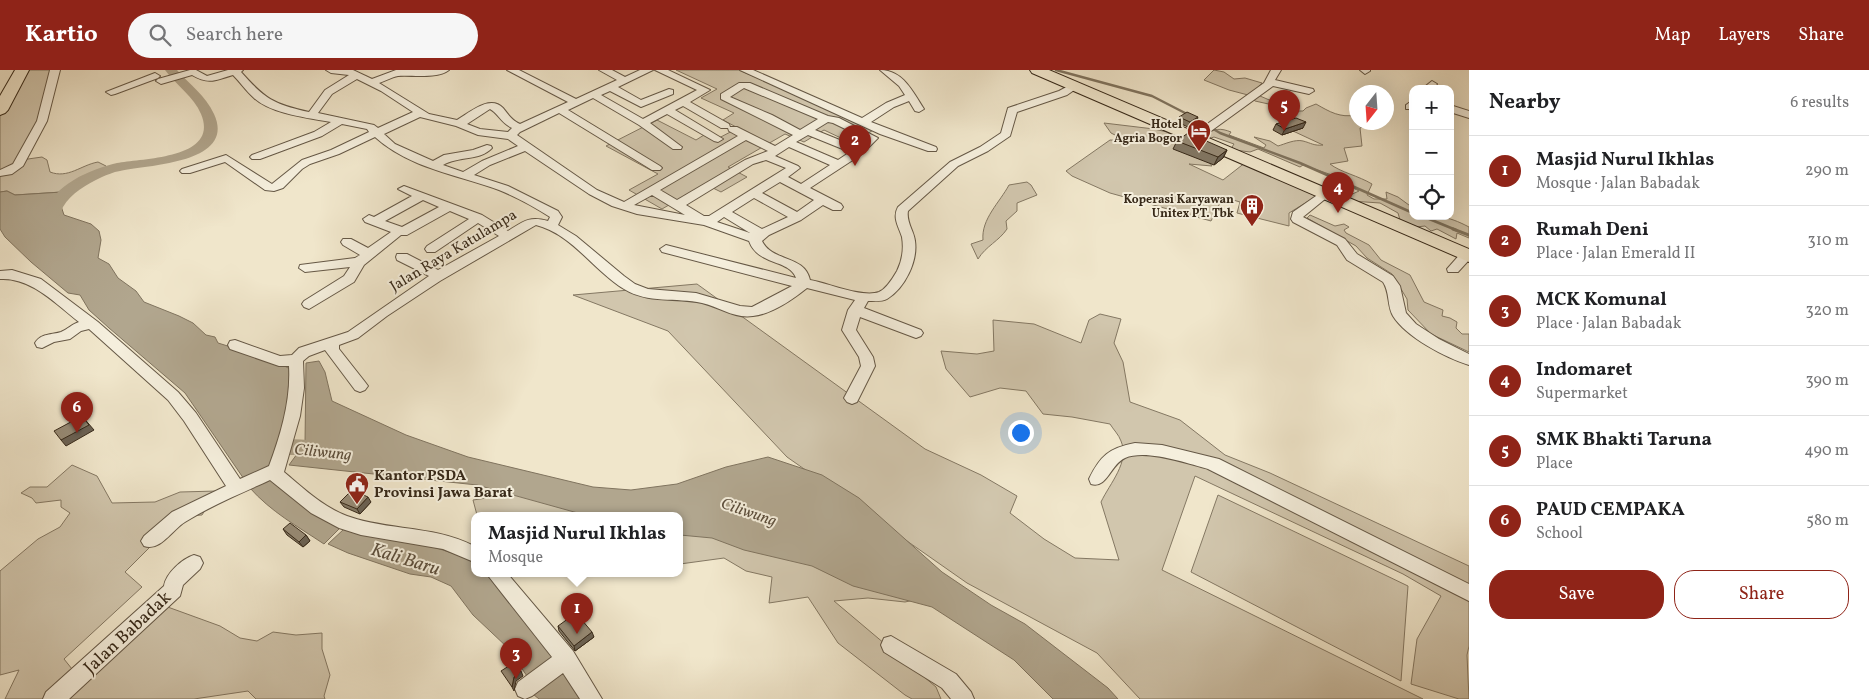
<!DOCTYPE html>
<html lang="en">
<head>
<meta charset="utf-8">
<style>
  :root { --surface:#fff; --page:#f6f6f6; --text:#202124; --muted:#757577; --line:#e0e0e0; --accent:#8f2418 }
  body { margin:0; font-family:Vollkorn,serif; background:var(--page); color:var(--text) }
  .controls { position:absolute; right:15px; top:15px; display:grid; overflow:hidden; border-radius:10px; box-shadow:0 5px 20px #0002 }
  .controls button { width:45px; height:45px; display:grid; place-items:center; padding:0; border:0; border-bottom:1px solid var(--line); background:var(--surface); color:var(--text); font:25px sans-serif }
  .compass { position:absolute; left:1349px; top:15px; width:45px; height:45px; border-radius:50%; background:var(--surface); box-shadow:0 5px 20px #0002; rotate:197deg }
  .you { position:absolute; left:1020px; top:362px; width:18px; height:18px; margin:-12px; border:4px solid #fff; border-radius:50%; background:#1a73e8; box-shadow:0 0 0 8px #1a73e833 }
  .badge { display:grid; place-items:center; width:32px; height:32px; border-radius:50%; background:var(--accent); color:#fff; font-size:16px; font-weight:700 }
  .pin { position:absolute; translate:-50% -41px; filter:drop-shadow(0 1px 2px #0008) }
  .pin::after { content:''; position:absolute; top:26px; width:18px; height:15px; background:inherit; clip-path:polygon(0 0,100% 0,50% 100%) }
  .popup { position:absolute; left:471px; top:442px; width:212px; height:65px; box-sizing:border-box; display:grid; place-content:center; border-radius:10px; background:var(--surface); filter:drop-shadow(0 1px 4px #0005); font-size:16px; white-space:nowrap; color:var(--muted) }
  .popup b { font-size:19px; color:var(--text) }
  .popup::after { content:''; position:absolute; left:50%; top:100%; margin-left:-10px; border:10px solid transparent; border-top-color:var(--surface) }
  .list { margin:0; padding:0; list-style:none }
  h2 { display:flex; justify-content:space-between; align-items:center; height:65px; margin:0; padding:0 20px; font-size:21px }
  h2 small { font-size:16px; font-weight:400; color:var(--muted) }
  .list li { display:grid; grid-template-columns:32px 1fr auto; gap:15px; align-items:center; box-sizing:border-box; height:70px; padding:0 20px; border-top:1px solid var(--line) }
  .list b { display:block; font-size:19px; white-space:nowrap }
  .list p { margin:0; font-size:16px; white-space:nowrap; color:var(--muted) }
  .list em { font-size:16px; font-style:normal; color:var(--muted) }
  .actions { display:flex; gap:10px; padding:15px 20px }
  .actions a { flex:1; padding:11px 0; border:1px solid var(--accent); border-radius:20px; text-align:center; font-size:18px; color:var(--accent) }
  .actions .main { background:var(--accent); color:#fff }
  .icon { flex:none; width:28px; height:28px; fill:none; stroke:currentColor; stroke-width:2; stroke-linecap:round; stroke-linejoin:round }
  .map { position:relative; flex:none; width:1469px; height:629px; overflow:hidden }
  header { display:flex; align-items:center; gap:30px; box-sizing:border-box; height:70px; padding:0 25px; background:var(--accent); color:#fff }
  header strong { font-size:24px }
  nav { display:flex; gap:28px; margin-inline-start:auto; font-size:18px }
  .search { width:350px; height:45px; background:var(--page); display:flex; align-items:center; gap:12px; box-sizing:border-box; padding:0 18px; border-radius:28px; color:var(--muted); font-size:19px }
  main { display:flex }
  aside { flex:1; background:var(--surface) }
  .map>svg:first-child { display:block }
  .green { fill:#d1c6ad; stroke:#847863 }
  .water { fill:#b1a68e; stroke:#80745f }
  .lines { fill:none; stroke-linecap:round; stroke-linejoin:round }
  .stream-far1 { stroke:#80745f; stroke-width:2.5 }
  .stream { stroke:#80745f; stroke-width:3 }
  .river { fill:#b1a68e; fill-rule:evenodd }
  .minor-casing { stroke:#655846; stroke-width:2 }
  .highway-casing { stroke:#372919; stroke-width:2 }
  .minor { fill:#f5efdd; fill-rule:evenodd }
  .highway { fill:#f0e6cb; fill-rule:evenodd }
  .wall { fill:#827865; stroke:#372919 }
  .shaded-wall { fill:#6a6153; stroke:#372919 }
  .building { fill:#978b76; stroke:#372919 }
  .labels { text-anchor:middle; stroke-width:4; stroke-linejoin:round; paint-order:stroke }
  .far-poi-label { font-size:12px; font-weight:bold; fill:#372919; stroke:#f5efdd; text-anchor:end }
  .street-label { font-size:15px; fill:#372919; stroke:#f5efdd }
  .poi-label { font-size:15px; font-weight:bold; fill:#372919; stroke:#f5efdd; text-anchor:start }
  .water-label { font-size:16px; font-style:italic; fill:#5c4e3c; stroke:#f5efdd }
  .near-street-label { font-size:18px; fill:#372919; stroke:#f5efdd }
  .near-water-label { font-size:19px; font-style:italic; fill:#5c4e3c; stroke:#f5efdd }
</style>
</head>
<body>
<header>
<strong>Kartio</strong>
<div class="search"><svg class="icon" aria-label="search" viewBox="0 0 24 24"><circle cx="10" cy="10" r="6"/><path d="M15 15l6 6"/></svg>Search here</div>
<nav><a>Map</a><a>Layers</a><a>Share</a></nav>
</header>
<main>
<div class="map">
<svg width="1469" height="629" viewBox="0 0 1469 629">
  <rect width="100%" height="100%" fill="#f0e6cb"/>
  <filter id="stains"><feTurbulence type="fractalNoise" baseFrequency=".004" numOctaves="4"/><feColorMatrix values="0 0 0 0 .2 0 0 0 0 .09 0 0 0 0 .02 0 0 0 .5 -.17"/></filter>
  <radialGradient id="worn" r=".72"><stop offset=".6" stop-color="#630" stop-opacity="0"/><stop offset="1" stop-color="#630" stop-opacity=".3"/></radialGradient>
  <path class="green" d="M21,0H55L51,18L21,90L42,87L47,90L50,102C68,109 81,95 98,92L106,96V100L89,104L62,122L15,125L7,121L0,122V38Z
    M676,0H739L875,59L862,67L853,63L843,69L824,60L804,72L785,64L728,97L747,107L721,122L705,114L662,139L629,120L658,104L606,76L657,50L696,70L704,65L715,70L738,58L723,50L734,43L701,28L717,19Z
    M1214,0L1224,2L1234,9L1245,8L1262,13L1258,17L1260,26L1295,41H1303L1306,38L1316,34C1330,42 1340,48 1356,45V52L1371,53L1360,58L1362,76L1344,78L1348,91L1330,94C1340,102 1359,106 1372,114L1367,125L1374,129H1387L1386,122L1398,127L1413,138V146C1438,146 1446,145 1469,157V168L1457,163L1456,169L1437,159L1431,161L1425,156L1416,157L1400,150L1398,143L1380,133L1351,131L1348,126L1359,121L1353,118L1354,116L1332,105L1303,95L1300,97L1258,79L1250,82L1235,80L1232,77L1234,74L1214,67L1211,68L1206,65C1214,58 1221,58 1231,62L1229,65L1264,78L1266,75L1254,67L1270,71L1278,76C1285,74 1295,69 1303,71C1311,73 1314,76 1323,75L1293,61L1305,54L1273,35L1255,31L1248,25L1229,20L1204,10Z
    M1104,53L1154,59L1167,62L1205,86L1212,96L1189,94L1223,110L1246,92L1320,124L1289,143V156L1237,143L1240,132L1223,127L1211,151L1110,123L1072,106L1066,101L1110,70L1127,71L1111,63Z
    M1027,112L1031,115L1037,125L1017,133V141L1006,151L1007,159C999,171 986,176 978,189L971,174L983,170C981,149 1000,132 1009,115Z
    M1310,145L1335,156L1344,154L1349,157L1344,160L1346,163L1369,175L1381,190L1410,205L1424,232L1443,240L1442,246L1450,248L1457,252L1456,258L1462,264H1469V282L1431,264L1408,240L1407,229L1392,204L1367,188L1356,176L1307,148Z
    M697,214L925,379L981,405L1017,426L1010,443L1044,469L1075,488L1119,490L1101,432C1110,413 1130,392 1121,371C1119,365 1113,359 1110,354L1072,347L1043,344L1026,321L1000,318L970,327L946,299L941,281L977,284L994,281L993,250L1034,254L1081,273L1089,250L1100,244L1121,249L1114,273L1123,292L1130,332L1180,350L1225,385L1270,403L1469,496V576L1467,585L1469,629H1459L1411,614L1417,569L1441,526L1403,504L1195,406L1162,500L1423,629H1140L1097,583L967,513L787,387L668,261L573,225Z
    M72,395L97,406L112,433L155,432L180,422L217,421L202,445L183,446L165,462L125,502L142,517L64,589L84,614L165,536L220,556L240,568L257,571L273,562L296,565L322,563V579L330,605L324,626L325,629H256L248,621L194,629H5L19,600L0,605V501L38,469L60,457L70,443L61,437V430L36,433L32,428L21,423L30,417H47Z
    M521,423L601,445H477L473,430Z
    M1218,425L1408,516L1401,611L1191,502Z
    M719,460L919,529L905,532L868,528L834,531L936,617L941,629H912L905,625L838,573L808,527L769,533L772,507L746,501L724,488L680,494V462Z"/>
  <path class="water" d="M7,121L15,125L62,122L66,124L61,136L64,145L91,154L99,161L101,170L98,188L109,194L118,208L136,221L144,232L179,246L193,253L206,265L215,267L218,273L273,290L292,300L283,374L276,397L246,412L185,323L109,258L89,240L80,225L68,223L31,192L5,167L0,159V122Z
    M319,291L325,302L332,331L406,365L468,387L593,417L631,420L677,414L726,397L768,387L822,405L859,428L942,502L991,535L1025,554L1108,618L1118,629H1053L1014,590L932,537L853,516L812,496L744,480L712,468L680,465V445H585L477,415L289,395L305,373L306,293Z
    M273,405L341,457L324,474C297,456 271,442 249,417Z
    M344,459C389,467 433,473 474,492V503H492L504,514L558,587L529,609L508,578L473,545L451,516L431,507L410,504L348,483L328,474Z
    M562,594L586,629H539L528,620Z"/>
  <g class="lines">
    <path class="stream-far1" d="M1056,0L1152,26L1187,44
      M1195,48L1220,63L1300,93L1413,143
      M1422,146L1456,160"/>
    <path class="stream" d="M1453,159L1469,165"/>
    <path class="river" d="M165,0H177C189,14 206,26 214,44C237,94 146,95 120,101C113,102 107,105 102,107C87,114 71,123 63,137C61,141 61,144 58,147H48L45,144C52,115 91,99 117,93C142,88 220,89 201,44C194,27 176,15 165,0Z
      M266,369C288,369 312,368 333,375L336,381L333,387L326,389L298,385H266L259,383L256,377L259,371Z"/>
    <g class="minor-casing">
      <path id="minor" d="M50,0H60L47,51L23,96L12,104L0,106V100L13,94L37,51Z
        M190,0H196L207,6L228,0H243L241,2C265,29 273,34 309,42L325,20L349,5L331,3L326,0H353L372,9L396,0H449C438,9 412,5 398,6C392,7 385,11 379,13L429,44L457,50C469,43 490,24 503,38C509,45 511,50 520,54L568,32L507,0H519L576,29L617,10L599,0H612L625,7L640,0H653L618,17L641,30L669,19L673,20V24L641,37L610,21L601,25L643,49L697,20L655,0H668L710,20L690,32L729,54L730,57H737L775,76L793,65L721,29V24L739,13H750L828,46L839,48L878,68L862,84L810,118L841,134L843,137L841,140H833L823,135L801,150L769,165L762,171C772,192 805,185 810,210C828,213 862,228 879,222C886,219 893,208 897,201C902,191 904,179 902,167C899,157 892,148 898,137L950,92L980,77L1001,63L1008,38L1059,21L1072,14H1078L1080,16L1067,25L1017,42L1010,66L988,81L958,96L908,141C906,152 914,161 915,171C918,191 905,218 887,229C882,232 874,231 868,231L864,238L921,260L923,263L921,266L916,268L860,247L856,260L873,287L875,296L857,332L852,334L847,332L844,328L861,296L859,287L842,260L848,240L855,230L807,218C792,230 772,244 753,246C735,249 719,237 702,233C676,227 648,234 624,219C594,201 572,164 536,155L440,211L387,246L358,268L339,275V279L365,312L368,316L365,320L360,322L355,320L325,280L309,286L303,291L304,318L300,346L284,402C303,418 323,437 347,446C388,461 434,455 474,476V492L443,479L361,465L339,458L311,443L270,410C242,423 212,435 185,452C172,460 160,482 144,476L141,471L144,466L172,442L226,416L184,351L168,330L89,259L81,261L70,269L54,272L42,278L37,277L35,273C41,263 52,265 61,262C68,259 72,254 79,252C56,234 31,207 0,209V201L12,200L41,209L98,252L178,322L196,343L240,409L269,396C281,364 291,330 289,296H279L230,279L228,275L230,271L235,270L280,286L292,285L299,278L348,262L429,206L397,190L396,187L397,184H407L438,200L499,166L478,153L435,182H427L425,179L427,176L469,149L450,141L407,165H401L364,195L354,212L309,239L304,237L302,234L304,231L344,206L350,197L305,202L299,198L300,195L355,188L360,185L343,175L341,172L343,169H351L368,178L391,162L365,152L363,149L369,145L374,147L412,126L398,119L404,116L482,145L508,161C524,151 529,146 548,151L550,147C535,137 516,127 499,120C458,105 409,98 375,67L339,84L310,94L302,99L283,118L274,121L265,120L225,92L190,103H182L180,101L182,99L226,85L272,114L302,90L331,80L369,62L367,59L342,54L322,66L260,89H252L250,87L252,85L314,62L331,52C309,48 271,44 254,28C246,21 240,12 233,5C216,10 209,15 192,5L161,14L156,11L158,9ZM357,9L381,21L413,42L378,58L374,55L318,43L332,24ZM744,18L818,49L800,60L772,45L730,27ZM593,28L639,55L673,79H681L682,77L650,53L667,44L714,71L718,72L723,69L675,40L683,36L721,58H728L729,61L738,66L624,132L597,120L517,65L520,62L559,43L652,100H660L662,98L660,96L568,40ZM490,39C498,43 501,53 512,58L508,62L480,59L467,54ZM420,47L456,56L478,65L508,69L518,76L482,91L463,102L443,95C458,86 480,91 492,78L491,76L487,75L473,80L444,85L433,91L395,74L384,64ZM828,52L833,53L866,69L857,77L815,60ZM808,65L850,82L838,90L796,72ZM746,70L768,81L745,90L677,130L660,120ZM789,77L830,95L801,114L788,107L800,98L798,96L775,86ZM525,81L589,124L612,136L637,144L704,155L749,171C758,196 789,189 796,208L666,175L660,179L662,182L792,216L752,237L740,236L696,223L648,219L635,214L624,206L576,166L558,155L562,147L558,141L508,116L474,105L490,95ZM766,90L786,98L709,146H704L686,135L753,94ZM780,112L814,130L797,142L762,123ZM652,125L685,145L634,135ZM754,128L788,147L762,159L732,142ZM423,130L439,137L402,157L385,151ZM724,147L750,163L717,152Z
        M740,0H753L862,48L886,33L905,25L899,16L880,0C903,0 913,22 924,39L919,42L915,41L909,31L894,37L871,52L936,77L937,79L936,81H928L880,64Z
        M1271,0H1281L1275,10L1313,19L1314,21L1309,24L1273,16L1200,69H1192L1191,67L1192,65L1264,13Z
        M1360,0H1370V1L1365,4Z
        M155,3L160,6L158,8L115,24L111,25L106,22Z
        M1432,11L1437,14L1433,19H1422Z
        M1413,30V39H1406V35Z
        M1450,35L1469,41V48L1450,42Z
        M1326,119L1332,123L1330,125L1303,147L1345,169L1357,184L1393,206L1400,216L1406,243L1416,254L1439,269L1469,284V295C1446,288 1406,267 1393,246C1387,236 1390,222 1383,212L1347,190L1337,175L1293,152L1291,149L1293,142Z
        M1462,182H1469V190L1458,202H1448L1447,199Z
        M1135,373L1162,375L1219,389L1469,514V531L1208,399C1186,393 1146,379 1125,388C1110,395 1107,419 1091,414L1089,409C1100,386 1109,378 1135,373Z
        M194,485L200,487L203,493L200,499L183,515L180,526L69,629H43L46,622L164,516C166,503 182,489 194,485Z
        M486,503H507L573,581L602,629H580L563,603L532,626L525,629L518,626L515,619L518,612L552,587Z
        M891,566L956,604L971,622L974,629H951L942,618L884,582L881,575L884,568Z"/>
    </g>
    <g class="highway-casing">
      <path id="highway" d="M15,0H29L8,40L5,43L0,45V26Z
        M1030,0H1049L1469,179V192L1032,3Z"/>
    </g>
    <use href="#minor" class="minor"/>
    <use href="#highway" class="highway"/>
  </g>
  <path class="wall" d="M1179,47L1196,52L1188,57L1177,52Z
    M1276,54L1303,58L1282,65L1273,60Z
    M1177,71L1227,80L1223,88L1214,95L1173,79Z
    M340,432H371L360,444L344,437Z
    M283,459L306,465L310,471L303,477L287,465Z
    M558,556L594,567L575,581L559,561Z"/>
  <path class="shaded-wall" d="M1198,47L1196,52L1188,57L1190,52Z
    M1306,52L1303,58L1282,65L1285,59Z
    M1227,80L1223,88L1214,95L1218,87Z
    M82,346L94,360L66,376L61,370Z
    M368,427L371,432L360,444L357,439Z
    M306,465L310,471L303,477L299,472Z
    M592,562L594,567L575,581L574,576Z
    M521,601L523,606L516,611L514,621L512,617L514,607Z"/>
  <path class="building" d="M1187,42L1198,47L1190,52L1179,47Z
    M1296,48L1306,52L1285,59L1276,54Z
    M1188,63L1227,80L1218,87L1177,71Z
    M82,346L89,355L61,370L54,361Z
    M352,420L368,427L357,439L340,432Z
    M290,453L306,465L299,472L283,459Z
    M576,543L592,562L574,576L558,556Z
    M515,592L521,601L514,607L512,617L501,601Z"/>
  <defs>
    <g id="hotel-pin" transform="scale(1.25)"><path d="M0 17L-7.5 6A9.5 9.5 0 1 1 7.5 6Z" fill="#8f2418" stroke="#f5efdd"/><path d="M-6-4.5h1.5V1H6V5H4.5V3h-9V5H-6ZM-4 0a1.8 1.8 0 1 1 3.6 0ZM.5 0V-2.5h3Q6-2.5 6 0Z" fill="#fff"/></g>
    <g id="building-pin" transform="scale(1.25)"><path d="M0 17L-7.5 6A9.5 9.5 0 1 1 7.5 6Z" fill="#8f2418" stroke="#f5efdd"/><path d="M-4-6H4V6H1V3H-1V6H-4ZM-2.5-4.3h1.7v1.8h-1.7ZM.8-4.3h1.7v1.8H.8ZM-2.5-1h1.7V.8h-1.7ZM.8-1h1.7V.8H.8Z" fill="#fff"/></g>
    <g id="civic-pin" transform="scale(1.25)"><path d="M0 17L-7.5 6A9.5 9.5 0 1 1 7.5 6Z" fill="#8f2418" stroke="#f5efdd"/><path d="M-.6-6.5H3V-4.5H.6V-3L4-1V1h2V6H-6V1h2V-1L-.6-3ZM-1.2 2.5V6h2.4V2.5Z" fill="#fff"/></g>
  </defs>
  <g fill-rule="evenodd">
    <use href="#hotel-pin" x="1199" y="61"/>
    <use href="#building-pin" x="1252" y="136"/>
    <use href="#civic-pin" x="357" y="414"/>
  </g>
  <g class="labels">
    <g class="far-poi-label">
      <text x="1182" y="58">Hotel<tspan x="1182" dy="14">Agria Bogor</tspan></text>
      <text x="1234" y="133">Koperasi Karyawan<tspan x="1234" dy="14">Unitex PT. Tbk</tspan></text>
    </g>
    <g class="street-label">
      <text transform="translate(453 180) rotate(-31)" y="5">Jalan Raya Katulampa</text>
    </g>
    <g class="poi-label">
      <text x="374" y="410">Kantor PSDA<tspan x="374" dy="17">Provinsi Jawa Barat</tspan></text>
    </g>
    <g class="water-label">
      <text transform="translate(323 381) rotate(6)" y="6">Ciliwung</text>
      <text transform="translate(749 441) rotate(19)" y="6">Ciliwung</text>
    </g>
    <g class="near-street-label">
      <text transform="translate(127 562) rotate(-43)" y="6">Jalan Babadak</text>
    </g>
    <g class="near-water-label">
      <text transform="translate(406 488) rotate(17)" y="7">Kali Baru</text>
    </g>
  </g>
  <rect width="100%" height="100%" filter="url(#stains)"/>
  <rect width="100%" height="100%" fill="url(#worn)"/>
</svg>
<div class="controls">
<button>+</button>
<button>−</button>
<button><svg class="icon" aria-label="locate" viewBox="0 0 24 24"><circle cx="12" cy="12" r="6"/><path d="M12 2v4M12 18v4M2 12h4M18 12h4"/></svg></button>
</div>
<svg class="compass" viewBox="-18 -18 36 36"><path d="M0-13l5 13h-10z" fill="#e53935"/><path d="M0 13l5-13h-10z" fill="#757577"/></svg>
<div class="you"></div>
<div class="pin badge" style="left:577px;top:564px">1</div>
<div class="popup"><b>Masjid Nurul Ikhlas</b>Mosque</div>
<div class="pin badge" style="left:855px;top:96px">2</div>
<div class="pin badge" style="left:516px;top:609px">3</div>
<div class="pin badge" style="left:1338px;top:143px">4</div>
<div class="pin badge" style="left:1284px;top:61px">5</div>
<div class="pin badge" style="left:77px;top:363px">6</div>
</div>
<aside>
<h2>Nearby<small>6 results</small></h2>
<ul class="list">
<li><span class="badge">1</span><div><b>Masjid Nurul Ikhlas</b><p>Mosque · Jalan Babadak</p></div><em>290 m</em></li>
<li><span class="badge">2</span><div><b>Rumah Deni</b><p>Place · Jalan Emerald II</p></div><em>310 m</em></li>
<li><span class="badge">3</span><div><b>MCK Komunal</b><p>Place · Jalan Babadak</p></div><em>320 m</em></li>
<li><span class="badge">4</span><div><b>Indomaret</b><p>Supermarket</p></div><em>390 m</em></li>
<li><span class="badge">5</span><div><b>SMK Bhakti Taruna</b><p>Place</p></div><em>490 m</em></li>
<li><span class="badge">6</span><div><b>PAUD CEMPAKA</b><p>School</p></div><em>580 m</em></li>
</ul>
<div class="actions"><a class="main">Save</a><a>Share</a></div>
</aside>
</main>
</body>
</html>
